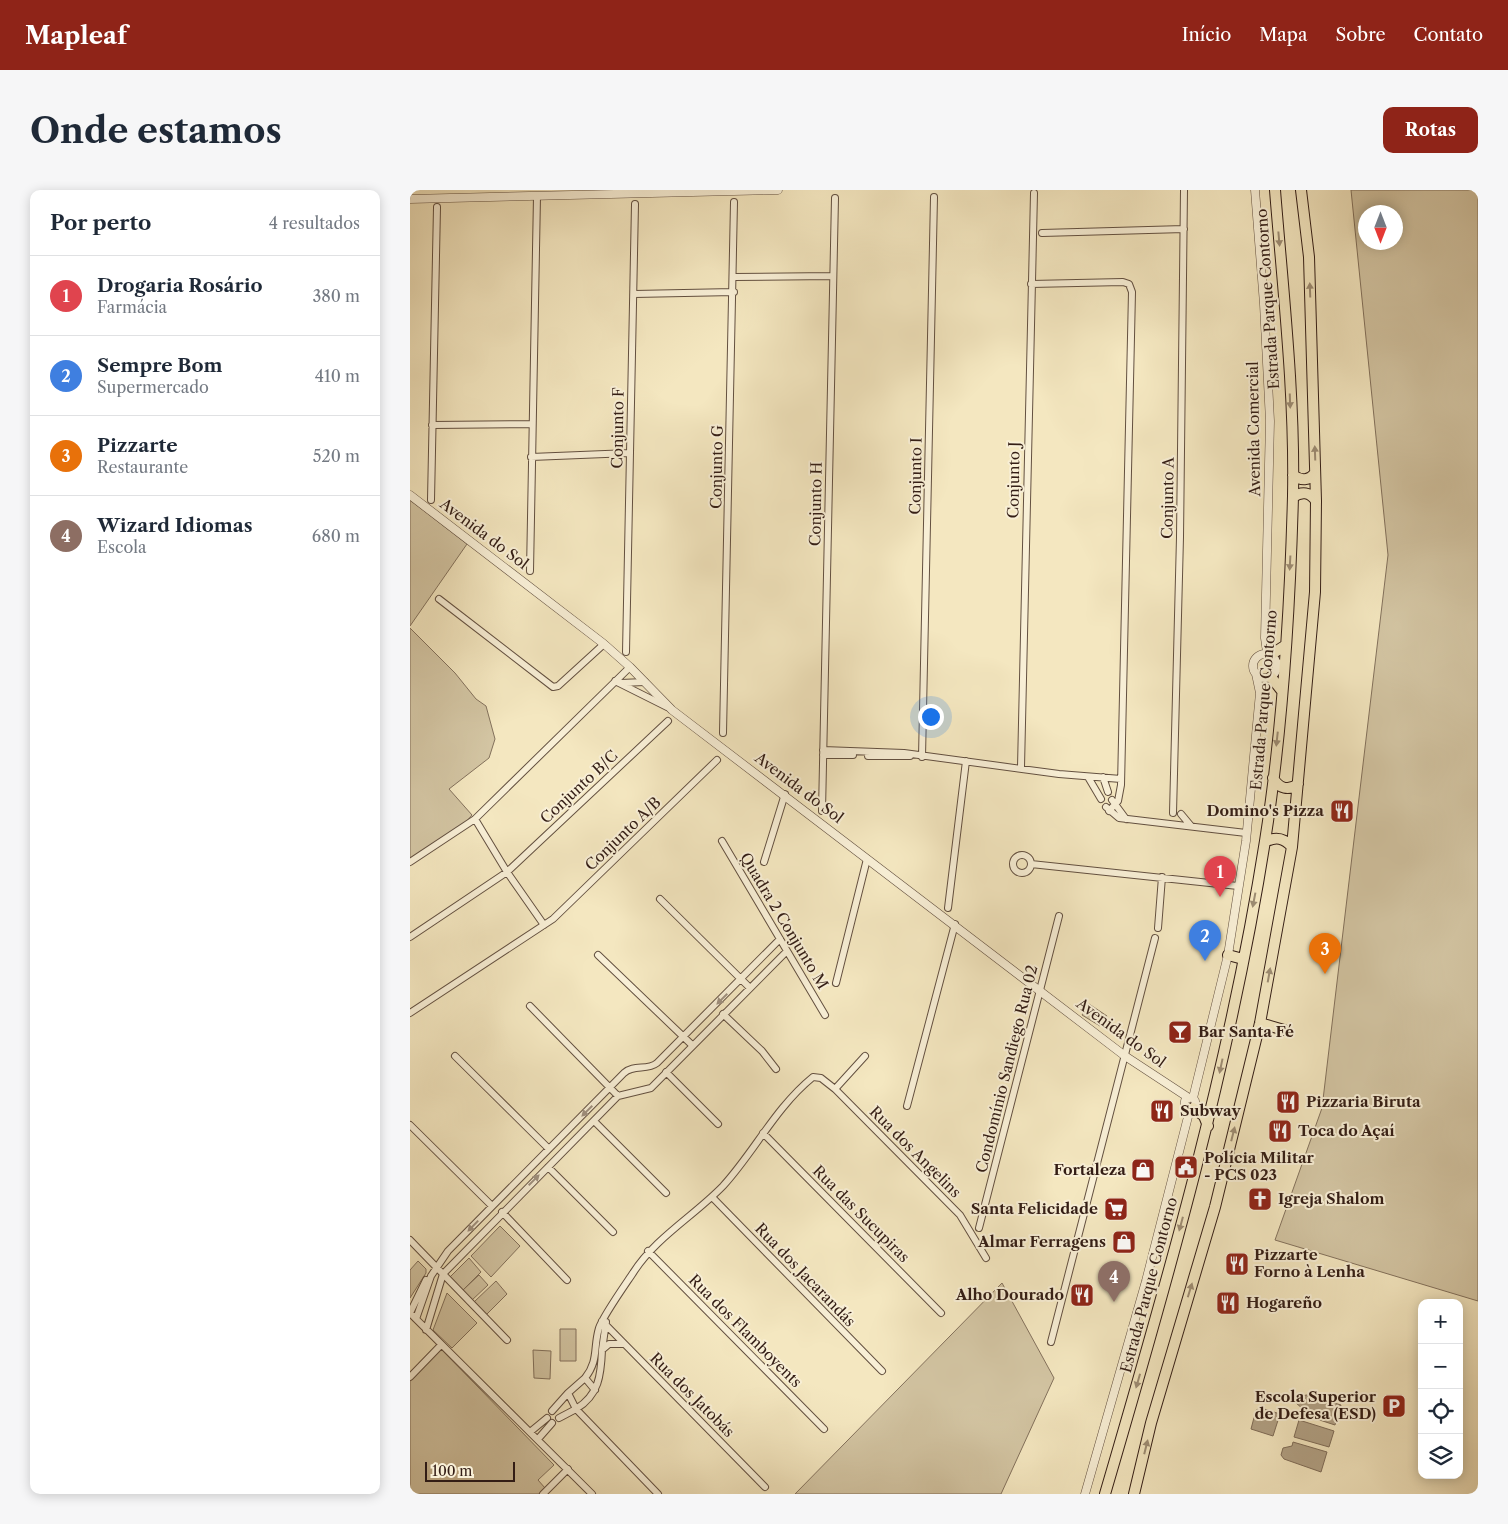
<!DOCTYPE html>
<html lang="pt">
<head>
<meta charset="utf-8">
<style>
  :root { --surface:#fff; --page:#f6f6f7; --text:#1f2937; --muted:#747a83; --line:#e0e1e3; --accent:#8f2418 }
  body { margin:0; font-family:"Libre Caslon Text",serif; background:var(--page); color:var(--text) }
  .controls { position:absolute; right:15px; bottom:15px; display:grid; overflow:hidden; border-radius:10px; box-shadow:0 2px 12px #0003 }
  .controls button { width:45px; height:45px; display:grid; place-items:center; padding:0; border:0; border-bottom:1px solid var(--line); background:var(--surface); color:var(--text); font:25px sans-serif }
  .compass { position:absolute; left:948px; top:15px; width:45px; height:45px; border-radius:50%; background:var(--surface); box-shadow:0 2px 12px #0003; rotate:180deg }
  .scale { position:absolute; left:15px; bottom:12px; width:90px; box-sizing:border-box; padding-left:5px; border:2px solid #331d15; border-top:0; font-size:14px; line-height:18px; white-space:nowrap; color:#331d15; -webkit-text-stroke:4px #f8efd6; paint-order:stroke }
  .you { position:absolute; left:520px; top:526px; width:18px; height:18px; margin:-12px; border:4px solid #fff; border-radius:50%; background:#1a73e8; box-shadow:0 0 0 8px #1a73e833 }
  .badge { display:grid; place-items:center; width:32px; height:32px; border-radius:50%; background:var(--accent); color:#fff; font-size:16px; font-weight:700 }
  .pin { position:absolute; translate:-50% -41px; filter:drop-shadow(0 1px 2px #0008) }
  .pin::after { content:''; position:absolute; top:26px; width:18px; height:15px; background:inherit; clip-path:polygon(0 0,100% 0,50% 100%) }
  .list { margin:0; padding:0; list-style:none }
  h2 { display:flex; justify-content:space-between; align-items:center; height:65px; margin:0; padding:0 20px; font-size:21px }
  h2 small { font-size:16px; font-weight:400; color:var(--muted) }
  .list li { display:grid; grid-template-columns:32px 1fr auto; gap:15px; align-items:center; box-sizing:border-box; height:80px; padding:0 20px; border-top:1px solid var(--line) }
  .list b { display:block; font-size:19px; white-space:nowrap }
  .list p { margin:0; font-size:16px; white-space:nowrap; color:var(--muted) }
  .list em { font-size:16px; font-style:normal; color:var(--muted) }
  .icon { flex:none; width:28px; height:28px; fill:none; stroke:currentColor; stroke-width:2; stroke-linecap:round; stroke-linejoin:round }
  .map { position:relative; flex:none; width:1068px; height:1304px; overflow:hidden; border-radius:10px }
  header { display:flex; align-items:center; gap:30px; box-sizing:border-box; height:70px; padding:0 25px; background:var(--accent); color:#fff }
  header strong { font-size:24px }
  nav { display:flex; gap:28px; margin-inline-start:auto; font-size:18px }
  .intro { display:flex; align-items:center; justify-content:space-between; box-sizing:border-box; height:120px; padding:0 30px }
  h1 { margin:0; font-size:35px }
  .button { padding:12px 22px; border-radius:10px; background:var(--accent); color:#fff; font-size:18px; font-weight:700 }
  main { display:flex; gap:30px; padding:0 30px }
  aside { flex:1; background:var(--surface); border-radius:10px; box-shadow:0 2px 12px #0003 }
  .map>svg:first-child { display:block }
  .green { fill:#d3c5a3; stroke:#83715c; fill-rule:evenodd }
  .water { fill:#b2a286; stroke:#7f6d59 }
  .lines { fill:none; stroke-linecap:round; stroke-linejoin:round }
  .minor-casing { stroke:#635040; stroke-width:8 }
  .tertiary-casing { stroke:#635040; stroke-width:9 }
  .trunk-casing { stroke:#331d15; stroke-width:12 }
  .minor { stroke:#f8efd6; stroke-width:6 }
  .tertiary { stroke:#f8efd6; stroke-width:8 }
  .trunk { stroke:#f4e7c0; stroke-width:10 }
  .oneway { fill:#9d8c73 }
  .oneway2 { fill:#9f907f }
  .labels { text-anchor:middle; stroke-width:4; stroke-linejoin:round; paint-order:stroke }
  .street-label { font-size:15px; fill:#331d15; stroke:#f8efd6 }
  .poi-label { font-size:15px; font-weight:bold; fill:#331d15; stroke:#f8efd6; text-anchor:start }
</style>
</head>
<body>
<header>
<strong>Mapleaf</strong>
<nav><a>Início</a><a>Mapa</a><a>Sobre</a><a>Contato</a></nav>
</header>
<div class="intro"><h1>Onde estamos</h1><a class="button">Rotas</a></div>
<main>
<aside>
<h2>Por perto<small>4 resultados</small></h2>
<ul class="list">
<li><span class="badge" style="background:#e0444e">1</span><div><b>Drogaria Rosário</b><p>Farmácia</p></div><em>380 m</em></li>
<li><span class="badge" style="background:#3f7fe0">2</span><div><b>Sempre Bom</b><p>Supermercado</p></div><em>410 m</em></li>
<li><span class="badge" style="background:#e8710a">3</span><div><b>Pizzarte</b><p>Restaurante</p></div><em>520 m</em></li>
<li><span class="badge" style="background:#8d6e63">4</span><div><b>Wizard Idiomas</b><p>Escola</p></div><em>680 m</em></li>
</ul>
</aside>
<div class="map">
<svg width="1068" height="1304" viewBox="0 0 1068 1304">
  <rect width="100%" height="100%" fill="#f4e7c0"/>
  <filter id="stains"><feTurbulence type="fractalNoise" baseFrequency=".004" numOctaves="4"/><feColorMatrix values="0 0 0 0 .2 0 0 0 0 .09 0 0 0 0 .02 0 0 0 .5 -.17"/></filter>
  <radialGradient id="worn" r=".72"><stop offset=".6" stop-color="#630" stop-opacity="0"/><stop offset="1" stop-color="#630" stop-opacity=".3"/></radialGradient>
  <path class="green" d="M941,0H1068V1111L865,1050L912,918L978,365ZM986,22V52H956V22Z
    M0,310L57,354L0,436Z
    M0,438L45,483L66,509L76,516L85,549L79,568L39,599L62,625L55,633L0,669Z
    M679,814L697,826L690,836L672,825Z
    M90,1036L110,1056L81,1087L61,1066Z
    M59,1068L71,1082L52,1101L39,1088Z
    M8,1071L16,1079V1083L0,1108V1080Z
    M69,1085L78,1095L61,1111L52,1101Z
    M86,1091L97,1104L76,1125L64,1112Z
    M592,1093L644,1188L591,1304H385Z
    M37,1103L67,1133L42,1158L23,1140Z
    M150,1139H166V1171H150Z
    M30,1158L144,1275L128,1290L135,1298L129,1304H0V1188Z
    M123,1160L141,1161L140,1189L124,1188Z"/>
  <path class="water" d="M897,1205L931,1215L925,1235L891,1224L893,1219L886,1213L890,1206Z
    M851,1218L870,1224L863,1246L841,1239L846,1220Z
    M889,1230L924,1241L919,1257L884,1247Z
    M883,1252L917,1262L911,1282L874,1269L871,1265L873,1258L882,1256Z"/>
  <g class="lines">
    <g class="minor-casing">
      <path id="minor" d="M632,43L774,39
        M324,87L423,86
        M621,94L713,92L719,94L722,102L711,595L708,611L699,621
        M224,104L324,102
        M22,235L122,234
        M121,267L220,263
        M21,310L27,17
        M120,381L127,6
        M29,409L143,497L148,496L194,454
        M216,462L225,14
        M205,491L257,517
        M210,493L235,492
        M313,543L324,12
        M413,560L494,563L649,584L711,589
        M413,565H443
        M458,566H500
        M512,567L524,7
        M611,577L624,3
        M678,587L691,609
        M693,587L698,602
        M702,610L716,629
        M696,617L709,628L836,643
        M412,621L425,8
        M763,623L770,347L774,0
        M771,624L781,636
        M65,629L97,682L134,735
        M312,651L415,825
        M603 674a9 9 0 1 1 18 0a9 9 0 1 1-18 0Z
        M0,672L65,629L220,477
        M354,672L375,604
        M621,674L828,696
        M250,709L340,798
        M538,718L556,571
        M748,738L752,687
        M0,747L97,682L258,531
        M188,765L282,855
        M426,793L457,669
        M120,816L208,906
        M0,823L143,729L307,570
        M313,824L352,861L366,879
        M45,866L139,959
        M256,882L308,934
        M425,899L455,866
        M497,916L545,734
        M184,931L256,1003
        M0,935L82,1016
        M353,943L531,1123
        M138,977L203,1042
        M302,1007L472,1181
        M92,1022L157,1090
        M569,1038L649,726
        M0,1050L97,1150
        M238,1061L414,1239
        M0,1123L182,1304
        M0,1123L16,1090
        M6,1129L21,1086L38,1061L214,883C224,874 237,881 247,873L370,749
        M192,1131L355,1297
        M16,1140L33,1084L208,906L241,898L377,761
        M641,1152L745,748
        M192,1160L196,1132
        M0,1187L31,1155
        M175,1188C189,1170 183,1158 189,1138C193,1126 215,1095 223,1083C245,1048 284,1026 313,996C345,961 365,918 403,887L411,888L425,899L550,1025L576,1068
        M185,1200L175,1188L158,1203L166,1219C189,1205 191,1185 192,1160L199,1154H213
        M142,1221L158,1203
        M149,1228L166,1219L248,1304
        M120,1242L137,1228
        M128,1249L142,1233
        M133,1304L158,1279"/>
    </g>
    <g class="tertiary-casing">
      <path id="tertiary" d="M845,0L854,114L860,231L855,448L857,462
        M0,9L368,0
        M0,305L194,454L220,477L262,520L715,866L779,908
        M843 476a12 12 0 1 1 24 0a12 12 0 1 1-24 0Z
        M774.5 913a5.5 5.5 0 1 1 11 0a5.5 5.5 0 1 1-11 0Z
        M783,908L818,765L836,651L850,503L846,484
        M675,1304L736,1091L780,919"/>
    </g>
    <g class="trunk-casing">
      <path id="trunk" d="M883,285C891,291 899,291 905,283
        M883,307C892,301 900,302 906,311
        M862,464L876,455
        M861,487L872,501
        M863,588C869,599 879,601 888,594
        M855,652C866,646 874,648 882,657
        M818,765L833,769
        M850,833L874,840
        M783,918L794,926L798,936
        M695,1304C758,1089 820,873 855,651C873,537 880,421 883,306C885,204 873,101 865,0
        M724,1304L741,1233L805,1017L850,833L882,657L905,402L906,311L899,67L891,0"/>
    </g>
    <use href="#minor" class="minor"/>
    <use href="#tertiary" class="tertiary"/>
    <use href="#trunk" class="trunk"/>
  </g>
  <defs><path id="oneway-solid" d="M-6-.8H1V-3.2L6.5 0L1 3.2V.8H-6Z" transform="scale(1.25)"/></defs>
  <g class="oneway">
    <use href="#oneway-solid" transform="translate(869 49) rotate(85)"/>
    <use href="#oneway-solid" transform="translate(900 100) rotate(-92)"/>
    <use href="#oneway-solid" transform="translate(880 211) rotate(88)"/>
    <use href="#oneway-solid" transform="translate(905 263) rotate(-92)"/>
    <use href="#oneway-solid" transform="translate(880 373) rotate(93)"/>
    <use href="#oneway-solid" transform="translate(867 549) rotate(96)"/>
    <use href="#oneway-solid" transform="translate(844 710) rotate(101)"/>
    <use href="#oneway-solid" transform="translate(859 785) rotate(-80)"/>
    <use href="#oneway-solid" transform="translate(811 876) rotate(102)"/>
    <use href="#oneway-solid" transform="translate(823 944) rotate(-76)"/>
    <use href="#oneway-solid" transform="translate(771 1034) rotate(105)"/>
    <use href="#oneway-solid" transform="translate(780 1100) rotate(-73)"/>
    <use href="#oneway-solid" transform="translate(728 1191) rotate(106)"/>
    <use href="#oneway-solid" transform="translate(736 1257) rotate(-76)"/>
  </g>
  <g class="oneway2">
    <use href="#oneway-solid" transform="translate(312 809) rotate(135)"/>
    <use href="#oneway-solid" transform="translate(177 921) rotate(135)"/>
    <use href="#oneway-solid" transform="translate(124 990) rotate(-45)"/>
    <use href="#oneway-solid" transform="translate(63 1036) rotate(134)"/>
  </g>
  <defs>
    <g id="restaurant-square" transform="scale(1.25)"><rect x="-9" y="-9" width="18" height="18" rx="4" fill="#8f2418" stroke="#f8efd6"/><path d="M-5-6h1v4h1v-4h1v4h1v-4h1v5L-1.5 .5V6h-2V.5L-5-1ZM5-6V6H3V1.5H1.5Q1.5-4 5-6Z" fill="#fff"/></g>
    <g id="bar-square" transform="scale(1.25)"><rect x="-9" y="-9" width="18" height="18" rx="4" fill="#8f2418" stroke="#f8efd6"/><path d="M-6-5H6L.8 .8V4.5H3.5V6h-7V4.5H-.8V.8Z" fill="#fff"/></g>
    <g id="civic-square" transform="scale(1.25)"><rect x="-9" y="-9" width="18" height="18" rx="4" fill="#8f2418" stroke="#f8efd6"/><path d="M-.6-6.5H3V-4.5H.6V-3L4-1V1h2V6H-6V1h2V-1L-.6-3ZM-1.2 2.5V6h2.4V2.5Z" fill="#fff"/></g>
    <g id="shop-square" transform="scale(1.25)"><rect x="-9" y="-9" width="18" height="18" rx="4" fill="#8f2418" stroke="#f8efd6"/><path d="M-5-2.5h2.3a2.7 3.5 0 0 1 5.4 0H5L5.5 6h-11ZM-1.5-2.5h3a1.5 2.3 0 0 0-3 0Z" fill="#fff"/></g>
    <g id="church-square" transform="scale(1.25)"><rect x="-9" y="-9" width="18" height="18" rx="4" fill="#8f2418" stroke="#f8efd6"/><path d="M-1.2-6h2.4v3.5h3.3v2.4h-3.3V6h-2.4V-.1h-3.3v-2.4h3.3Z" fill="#fff"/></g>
    <g id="supermarket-square" transform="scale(1.25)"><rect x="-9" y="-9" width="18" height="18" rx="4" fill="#8f2418" stroke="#f8efd6"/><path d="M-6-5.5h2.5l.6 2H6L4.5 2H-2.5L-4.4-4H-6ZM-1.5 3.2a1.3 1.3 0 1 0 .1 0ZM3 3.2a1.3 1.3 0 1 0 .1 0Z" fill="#fff"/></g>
    <g id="parking-square" transform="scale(1.25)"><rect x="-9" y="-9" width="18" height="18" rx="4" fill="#8f2418" stroke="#f8efd6"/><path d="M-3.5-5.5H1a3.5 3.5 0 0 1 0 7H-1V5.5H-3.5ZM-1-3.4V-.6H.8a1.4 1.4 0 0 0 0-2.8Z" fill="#fff"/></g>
  </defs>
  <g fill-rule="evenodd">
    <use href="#restaurant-square" x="932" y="621"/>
    <use href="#bar-square" x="770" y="842"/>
    <use href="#restaurant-square" x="878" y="912"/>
    <use href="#restaurant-square" x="752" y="921"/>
    <use href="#restaurant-square" x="870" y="941"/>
    <use href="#civic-square" x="776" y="977"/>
    <use href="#shop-square" x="733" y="980"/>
    <use href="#church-square" x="850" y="1009"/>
    <use href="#supermarket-square" x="706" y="1019"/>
    <use href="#shop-square" x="714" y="1052"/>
    <use href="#restaurant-square" x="827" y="1074"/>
    <use href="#restaurant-square" x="672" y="1105"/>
    <use href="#restaurant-square" x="818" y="1113"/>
    <use href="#parking-square" x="984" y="1216"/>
  </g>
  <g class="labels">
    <g class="street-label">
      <text transform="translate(858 109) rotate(-94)" y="5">Estrada Parque Contorno</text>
      <text transform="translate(208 238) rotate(-89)" y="5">Conjunto F</text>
      <text transform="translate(844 239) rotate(-91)" y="5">Avenida Comercial</text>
      <text transform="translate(307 277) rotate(-89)" y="5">Conjunto G</text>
      <text transform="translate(506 286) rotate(-89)" y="5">Conjunto I</text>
      <text transform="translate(604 290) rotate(-89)" y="5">Conjunto J</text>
      <text transform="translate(758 308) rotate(-89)" y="5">Conjunto A</text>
      <text transform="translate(406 314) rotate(-89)" y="5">Conjunto H</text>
      <text transform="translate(74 344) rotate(37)" y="5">Avenida do Sol</text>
      <text transform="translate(854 510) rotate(-85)" y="5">Estrada Parque Contorno</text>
      <text transform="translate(169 597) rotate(-43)" y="5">Conjunto B/C</text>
      <text transform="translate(389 598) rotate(37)" y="5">Avenida do Sol</text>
      <text transform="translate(213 644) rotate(-44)" y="5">Conjunto A/B</text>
      <text transform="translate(374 731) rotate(59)" y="5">Quadra 2 Conjunto M</text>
      <text transform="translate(711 843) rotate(36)" y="5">Avenida do Sol</text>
      <text transform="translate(597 879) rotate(-76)" y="5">Condomínio Sandiego Rua 02</text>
      <text transform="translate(505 962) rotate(45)" y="5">Rua dos Angelins</text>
      <text transform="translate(451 1024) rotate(45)" y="5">Rua das Sucupiras</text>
      <text transform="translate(395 1085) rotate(46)" y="5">Rua dos Jacarandás</text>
      <text transform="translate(739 1095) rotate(-75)" y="5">Estrada Parque Contorno</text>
      <text transform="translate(335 1141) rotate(45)" y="5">Rua dos Flamboyents</text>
      <text transform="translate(282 1205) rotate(45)" y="5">Rua dos Jatobás</text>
    </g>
    <g class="poi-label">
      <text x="914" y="626" text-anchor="end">Domino's Pizza</text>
      <text x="788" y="847">Bar Santa Fé</text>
      <text x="896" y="917">Pizzaria Biruta</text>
      <text x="770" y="926">Subway</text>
      <text x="888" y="946">Toca do Açaí</text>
      <text x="794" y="973">Polícia Militar<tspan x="794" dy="17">- PCS 023</tspan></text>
      <text x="716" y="985" text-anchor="end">Fortaleza</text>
      <text x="868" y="1014">Igreja Shalom</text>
      <text x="688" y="1024" text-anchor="end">Santa Felicidade</text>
      <text x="696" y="1057" text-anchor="end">Almar Ferragens</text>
      <text x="844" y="1070">Pizzarte<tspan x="844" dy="17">Forno à Lenha</tspan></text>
      <text x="654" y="1110" text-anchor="end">Alho Dourado</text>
      <text x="836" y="1118">Hogareño</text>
      <text x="966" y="1212" text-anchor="end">Escola Superior<tspan x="966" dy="17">de Defesa (ESD)</tspan></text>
    </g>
  </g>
  <rect width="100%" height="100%" filter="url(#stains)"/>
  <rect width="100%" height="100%" fill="url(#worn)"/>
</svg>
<div class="controls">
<button>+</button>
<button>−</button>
<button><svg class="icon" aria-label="locate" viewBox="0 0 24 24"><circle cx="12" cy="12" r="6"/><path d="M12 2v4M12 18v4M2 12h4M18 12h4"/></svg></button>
<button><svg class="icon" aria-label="layers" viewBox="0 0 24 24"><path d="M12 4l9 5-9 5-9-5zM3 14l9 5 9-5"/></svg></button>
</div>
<svg class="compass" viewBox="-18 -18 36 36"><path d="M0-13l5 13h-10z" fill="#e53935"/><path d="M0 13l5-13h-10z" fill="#747a83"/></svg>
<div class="scale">100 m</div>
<div class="you"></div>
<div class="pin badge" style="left:810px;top:707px;background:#e0444e">1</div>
<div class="pin badge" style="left:795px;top:771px;background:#3f7fe0">2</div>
<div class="pin badge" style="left:915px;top:784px;background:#e8710a">3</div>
<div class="pin badge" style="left:704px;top:1112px;background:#8d6e63">4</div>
</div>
</main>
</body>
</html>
